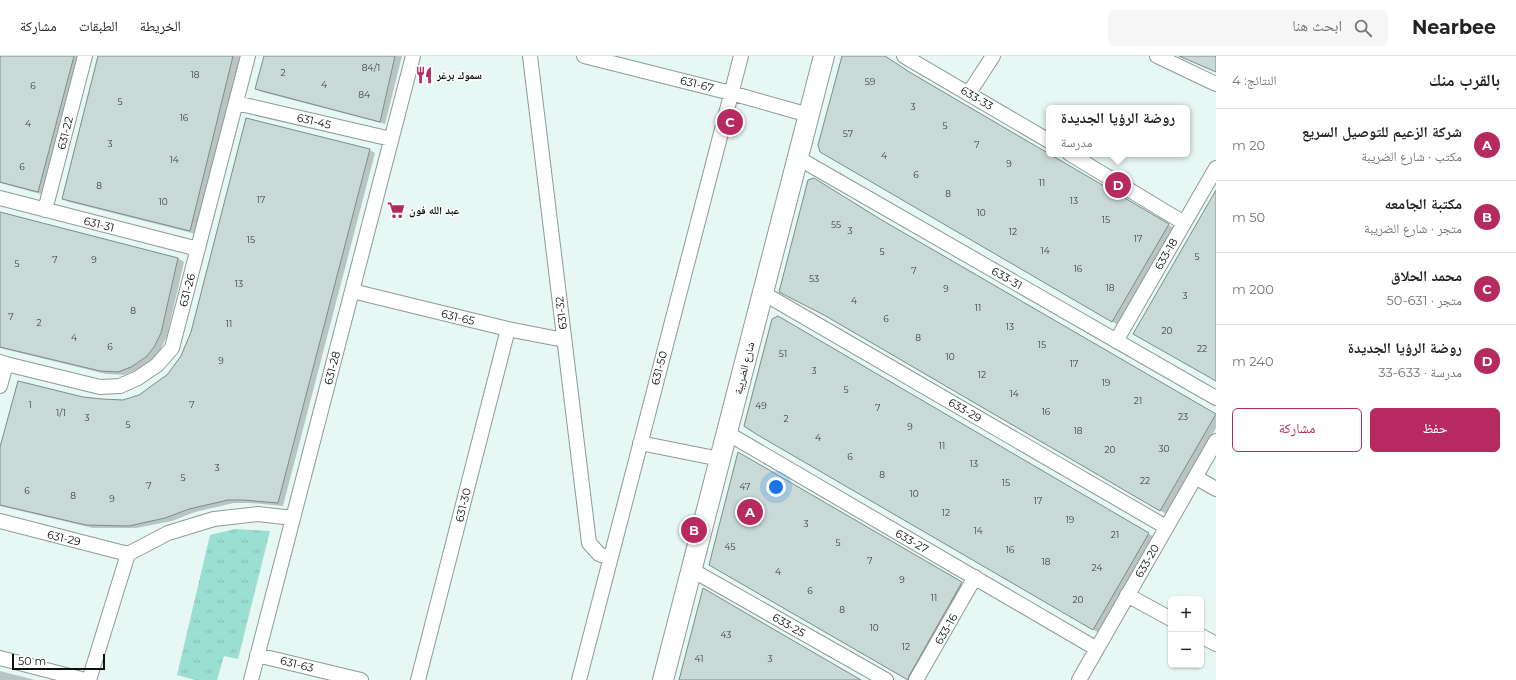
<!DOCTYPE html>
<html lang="ar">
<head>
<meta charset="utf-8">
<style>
  :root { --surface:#fff; --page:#f6f6f6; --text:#222; --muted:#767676; --line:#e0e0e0; --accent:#b72a60 }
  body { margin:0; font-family:Montserrat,"Noto Naskh Arabic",sans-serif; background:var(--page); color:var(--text); direction:rtl }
  .controls { position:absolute; right:12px; bottom:12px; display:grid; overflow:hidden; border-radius:6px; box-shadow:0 1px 3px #0004 }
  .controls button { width:36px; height:36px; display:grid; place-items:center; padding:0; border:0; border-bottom:1px solid var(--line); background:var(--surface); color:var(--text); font:20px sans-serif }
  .scale { position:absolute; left:12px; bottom:10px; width:93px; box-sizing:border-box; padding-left:4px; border:2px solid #0b1110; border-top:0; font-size:11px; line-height:14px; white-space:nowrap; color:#0b1110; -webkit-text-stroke:3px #fff; paint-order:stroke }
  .you { position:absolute; left:776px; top:431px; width:14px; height:14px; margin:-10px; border:3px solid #fff; border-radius:50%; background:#1a73e8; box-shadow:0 0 0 6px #1a73e833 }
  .badge { display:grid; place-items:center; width:26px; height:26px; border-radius:50%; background:var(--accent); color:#fff; font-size:13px; font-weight:700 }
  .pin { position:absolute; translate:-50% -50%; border:2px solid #fff; box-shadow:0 1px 4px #0006 }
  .popup { position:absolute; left:1046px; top:49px; width:144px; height:52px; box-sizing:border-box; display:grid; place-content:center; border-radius:6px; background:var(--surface); filter:drop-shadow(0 1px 3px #0005); font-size:13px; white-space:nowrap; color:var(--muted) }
  .popup b { font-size:15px; color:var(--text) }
  .popup::after { content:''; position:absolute; left:50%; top:100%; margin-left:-8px; border:8px solid transparent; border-top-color:var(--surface) }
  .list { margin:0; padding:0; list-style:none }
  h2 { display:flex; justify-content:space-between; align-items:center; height:52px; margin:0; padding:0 16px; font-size:17px }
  h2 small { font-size:13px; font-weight:400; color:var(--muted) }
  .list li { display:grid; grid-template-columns:26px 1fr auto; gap:12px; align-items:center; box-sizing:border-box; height:72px; padding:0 16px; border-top:1px solid var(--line) }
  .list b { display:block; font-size:15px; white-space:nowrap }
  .list p { margin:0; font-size:13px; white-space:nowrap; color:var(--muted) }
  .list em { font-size:13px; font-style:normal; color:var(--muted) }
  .actions { display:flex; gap:8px; padding:12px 16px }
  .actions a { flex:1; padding:9px 0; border:1px solid var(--accent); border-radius:6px; text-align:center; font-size:14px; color:var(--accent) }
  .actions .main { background:var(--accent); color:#fff }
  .icon { flex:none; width:22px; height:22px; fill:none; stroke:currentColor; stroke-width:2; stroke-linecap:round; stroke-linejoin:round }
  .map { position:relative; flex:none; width:1216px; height:624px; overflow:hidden; direction:ltr }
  header { display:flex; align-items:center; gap:24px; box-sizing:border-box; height:56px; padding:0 20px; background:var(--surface); border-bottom:1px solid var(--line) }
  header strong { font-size:19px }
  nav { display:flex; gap:22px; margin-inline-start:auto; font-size:14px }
  .search { width:280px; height:36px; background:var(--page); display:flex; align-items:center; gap:10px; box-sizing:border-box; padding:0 14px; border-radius:6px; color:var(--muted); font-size:15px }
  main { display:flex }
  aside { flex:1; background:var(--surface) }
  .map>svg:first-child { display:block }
  .grass { fill:url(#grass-tufts) }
  .shadow { fill:#0003 }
  .building { fill:#c9dad6; stroke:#7d8c89 }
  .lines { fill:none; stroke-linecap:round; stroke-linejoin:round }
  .street-casing { stroke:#8c9b98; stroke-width:16 }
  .secondary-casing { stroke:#8c9b98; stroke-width:22 }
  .street { stroke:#fff; stroke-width:14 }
  .secondary { stroke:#fff; stroke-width:20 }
  .labels { text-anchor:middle; stroke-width:3.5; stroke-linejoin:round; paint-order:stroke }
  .number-label { font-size:9px; fill:#3a4342 }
  .poi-label { font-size:11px; font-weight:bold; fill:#0b1110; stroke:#fff; text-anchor:start }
  .street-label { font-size:11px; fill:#0b1110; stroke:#fff }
</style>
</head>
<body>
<header>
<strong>Nearbee</strong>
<div class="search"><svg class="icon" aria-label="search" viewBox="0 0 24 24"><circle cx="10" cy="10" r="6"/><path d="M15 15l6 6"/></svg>ابحث هنا</div>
<nav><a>الخريطة</a><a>الطبقات</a><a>مشاركة</a></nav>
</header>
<main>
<aside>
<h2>بالقرب منك<small>النتائج: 4</small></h2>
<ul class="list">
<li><span class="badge">A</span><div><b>شركة الزعيم للتوصيل السريع</b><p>مكتب · شارع الضريبة</p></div><em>20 m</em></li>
<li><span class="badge">B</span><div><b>مكتبة الجامعه</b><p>متجر · شارع الضريبة</p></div><em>50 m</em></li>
<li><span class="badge">C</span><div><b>محمد الحلاق</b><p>متجر · 631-50</p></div><em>200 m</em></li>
<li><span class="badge">D</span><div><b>روضة الرؤيا الجديدة</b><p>مدرسة · 633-33</p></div><em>240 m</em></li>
</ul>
<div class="actions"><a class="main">حفظ</a><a>مشاركة</a></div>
</aside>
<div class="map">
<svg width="1216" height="624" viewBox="0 0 1216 624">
  <defs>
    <pattern id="grass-tufts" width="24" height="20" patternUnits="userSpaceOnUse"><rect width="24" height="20" fill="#9bdfd3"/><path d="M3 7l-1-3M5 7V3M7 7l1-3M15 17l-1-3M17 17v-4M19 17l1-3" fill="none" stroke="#84beb4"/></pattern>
  </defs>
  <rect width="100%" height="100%" fill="#e7f7f4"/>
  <path class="grass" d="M235,473L270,475L238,603L224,600L217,624H195L177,619L210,479Z"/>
  <path class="shadow" d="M0,0H80L44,139L0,127Z
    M99,0H240L196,178L69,146L63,143Z
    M265,0H402L385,68L262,36L256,33Z
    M843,0H884L917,21L1174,172L1118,269L821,95Z
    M370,94L375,97L283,450L250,447H234L195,456L172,465L136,472H93L0,450V395L83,342L123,345L140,340L167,319Z
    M0,157L178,202L184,206L167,280L160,295L152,304L137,314L124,319L106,318L0,292Z
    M886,167L1216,360V372L1166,458L830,262Z
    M778,261L1154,481L1099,577L756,377Z
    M739,398L967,531L910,624L710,508Z
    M0,615L35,624H0Z"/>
  <path class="building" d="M0,0H74L38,136L0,126Z
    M98,0H233L190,175L62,143Z
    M264,0H395L380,66L255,33Z
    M842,0H885L911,17L1169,168L1112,266L820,96L818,89Z
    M1179,0H1216V16Z
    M246,62L370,93L278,447L243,444H228L189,453L165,462L129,470L86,469L0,449V391L18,325L83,341L102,343L123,344L139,339L161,323L167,319L181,300L191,276Z
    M814,122L880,163L1216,358L1160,455L824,259L779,236L808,124Z
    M1216,134V325L1133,278Z
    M0,156L178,202L161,277L154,291L146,301L131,311L118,316L100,315L0,291Z
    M778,260L1149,477L1093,574L756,378L744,370L772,263Z
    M738,396L962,526L909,620L908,624L709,509Z
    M703,532L768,570L861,624H679Z"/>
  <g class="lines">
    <g class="street-casing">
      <path id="street" d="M530,0L589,487L599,498L610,502
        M584,0L731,37L809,59
        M904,0L1049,85
        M1157,0L1216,28
        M969,37L993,0
        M236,47L391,83
        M1070,98L1184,167
        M798,102L1216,342
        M0,142L198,193
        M45,154L85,0
        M352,235L508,273L564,284
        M763,237L1166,471
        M1116,285L1216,112
        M0,306L6,308L0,330
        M6,308L100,331L120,330L138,322L157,309L172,292L248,0
        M727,377L1097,593
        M640,387L720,403
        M1195,421L1216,433
        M0,465L128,498
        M692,514L886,624
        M1127,539L1171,563
        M1201,580L1216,588
        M257,599L361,624
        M0,602L85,624
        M89,624L128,498L168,477L214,463L258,458L293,462
        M251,624L413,0
        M418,624L508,273
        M579,624L741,0
        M916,624L975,521
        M1079,624L1216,385"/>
    </g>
    <g class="secondary-casing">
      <path id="secondary" d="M663,624L824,0"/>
    </g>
    <use href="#street" class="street"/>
    <use href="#secondary" class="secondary"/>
  </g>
  <defs>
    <g id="restaurant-bare" transform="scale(1.38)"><path d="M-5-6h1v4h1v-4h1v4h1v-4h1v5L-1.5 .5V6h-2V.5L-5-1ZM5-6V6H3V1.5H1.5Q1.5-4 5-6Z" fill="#b72a60" stroke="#fff" stroke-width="2.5" paint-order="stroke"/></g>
    <g id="supermarket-bare" transform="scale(1.38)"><path d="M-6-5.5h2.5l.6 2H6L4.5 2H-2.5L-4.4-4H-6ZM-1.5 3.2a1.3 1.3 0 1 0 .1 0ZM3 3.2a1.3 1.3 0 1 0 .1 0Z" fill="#b72a60" stroke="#fff" stroke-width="2.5" paint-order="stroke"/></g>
  </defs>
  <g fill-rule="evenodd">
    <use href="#restaurant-bare" x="424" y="19"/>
    <use href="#supermarket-bare" x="396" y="154"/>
  </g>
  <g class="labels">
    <g class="number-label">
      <text x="371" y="15">84/1</text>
      <text x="283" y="20">2</text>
      <text x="195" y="22">18</text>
      <text x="870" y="29">59</text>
      <text x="324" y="32">4</text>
      <text x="33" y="33">6</text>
      <text x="364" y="42">84</text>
      <text x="120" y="49">5</text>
      <text x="913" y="54">3</text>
      <text x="184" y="65">16</text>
      <text x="28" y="71">4</text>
      <text x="945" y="73">5</text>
      <text x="848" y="81">57</text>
      <text x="110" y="91">3</text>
      <text x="977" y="92">7</text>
      <text x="884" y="103">4</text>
      <text x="174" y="107">14</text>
      <text x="1009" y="111">9</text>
      <text x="22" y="114">6</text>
      <text x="916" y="122">6</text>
      <text x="1042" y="130">11</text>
      <text x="99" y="133">8</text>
      <text x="948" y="141">8</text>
      <text x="261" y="147">17</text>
      <text x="1074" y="148">13</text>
      <text x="163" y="149">10</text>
      <text x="981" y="160">10</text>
      <text x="1106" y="167">15</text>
      <text x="836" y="172">55</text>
      <text x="850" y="178">3</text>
      <text x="1013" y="179">12</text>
      <text x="1138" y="186">17</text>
      <text x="251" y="187">15</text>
      <text x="1045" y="198">14</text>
      <text x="882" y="199">5</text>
      <text x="1197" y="204">5</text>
      <text x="55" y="207">7</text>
      <text x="94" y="207">9</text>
      <text x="17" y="211">5</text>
      <text x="1078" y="216">16</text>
      <text x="914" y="218">7</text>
      <text x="814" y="226">53</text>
      <text x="239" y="231">13</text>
      <text x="1110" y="235">18</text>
      <text x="946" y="236">9</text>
      <text x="1185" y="243">3</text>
      <text x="854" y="248">4</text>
      <text x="978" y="255">11</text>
      <text x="133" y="258">8</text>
      <text x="11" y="264">7</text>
      <text x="886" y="266">6</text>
      <text x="39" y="270">2</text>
      <text x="229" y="271">11</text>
      <text x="1010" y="274">13</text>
      <text x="1167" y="278">20</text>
      <text x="74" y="285">4</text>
      <text x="918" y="285">8</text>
      <text x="1042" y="292">15</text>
      <text x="110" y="294">6</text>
      <text x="1202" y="296">22</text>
      <text x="783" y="301">51</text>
      <text x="950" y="304">10</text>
      <text x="221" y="308">9</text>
      <text x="1074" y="311">17</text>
      <text x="814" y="318">3</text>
      <text x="982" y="322">12</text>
      <text x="1106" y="330">19</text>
      <text x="846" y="337">5</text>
      <text x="1014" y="341">14</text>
      <text x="1138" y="348">21</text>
      <text x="30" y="352">1</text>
      <text x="192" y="352">7</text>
      <text x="761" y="353">49</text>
      <text x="878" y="355">7</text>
      <text x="1046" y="359">16</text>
      <text x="61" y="360">1/1</text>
      <text x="1183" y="364">23</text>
      <text x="87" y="365">3</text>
      <text x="786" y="366">2</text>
      <text x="128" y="372">5</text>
      <text x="910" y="374">9</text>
      <text x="1078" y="378">18</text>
      <text x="818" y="385">4</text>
      <text x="942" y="393">11</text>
      <text x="1164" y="396">30</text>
      <text x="1110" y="397">20</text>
      <text x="850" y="404">6</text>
      <text x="974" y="411">13</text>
      <text x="217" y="415">3</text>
      <text x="882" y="422">8</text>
      <text x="183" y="425">5</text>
      <text x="1145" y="428">22</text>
      <text x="1006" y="430">15</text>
      <text x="149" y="433">7</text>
      <text x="745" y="434">47</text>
      <text x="27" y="438">6</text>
      <text x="914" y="441">10</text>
      <text x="73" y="443">8</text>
      <text x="112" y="446">9</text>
      <text x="1038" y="448">17</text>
      <text x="946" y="460">12</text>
      <text x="1070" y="467">19</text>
      <text x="806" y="471">3</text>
      <text x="978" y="478">14</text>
      <text x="1115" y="482">21</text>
      <text x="838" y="490">5</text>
      <text x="730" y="494">45</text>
      <text x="1010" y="497">16</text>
      <text x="870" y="508">7</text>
      <text x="1046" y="509">18</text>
      <text x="1097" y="515">24</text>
      <text x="778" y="519">4</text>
      <text x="902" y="527">9</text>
      <text x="810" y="538">6</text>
      <text x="934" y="545">11</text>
      <text x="1078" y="547">20</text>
      <text x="842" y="557">8</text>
      <text x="874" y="575">10</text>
      <text x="726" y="582">43</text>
      <text x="906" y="594">12</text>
      <text x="699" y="606">41</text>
      <text x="770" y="606">3</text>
    </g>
    <g class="poi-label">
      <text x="437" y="23">سموك برغر</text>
      <text x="409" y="158">عبد الله فون</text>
    </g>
    <g class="street-label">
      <text transform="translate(697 28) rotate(14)" y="4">631-67</text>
      <text transform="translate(977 42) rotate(31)" y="4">633-33</text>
      <text transform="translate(314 65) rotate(13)" y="4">631-45</text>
      <text transform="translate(65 77) rotate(-76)" y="4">631-22</text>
      <text transform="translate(99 168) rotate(14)" y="4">631-31</text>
      <text transform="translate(1166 198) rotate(-60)" y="4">633-18</text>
      <text transform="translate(1007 222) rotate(30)" y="4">633-31</text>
      <text transform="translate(187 234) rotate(-75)" y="4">631-26</text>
      <text transform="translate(561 257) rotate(-97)" y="4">631-32</text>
      <text transform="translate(458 261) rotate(14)" y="4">631-65</text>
      <text transform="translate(332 312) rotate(-75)" y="4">631-28</text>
      <text transform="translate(659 312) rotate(-75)" y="4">631-50</text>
      <text transform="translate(744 312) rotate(-76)" y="4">شارع الضريبة</text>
      <text transform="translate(965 354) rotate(30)" y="4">633-29</text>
      <text transform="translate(463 449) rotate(-76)" y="4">631-30</text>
      <text transform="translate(64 482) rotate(14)" y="4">631-29</text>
      <text transform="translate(912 485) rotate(30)" y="4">633-27</text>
      <text transform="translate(1147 505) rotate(-60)" y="4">633-20</text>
      <text transform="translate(789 569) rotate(30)" y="4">633-25</text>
      <text transform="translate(946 573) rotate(-60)" y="4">633-16</text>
      <text transform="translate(297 608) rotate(14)" y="4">631-63</text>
    </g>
  </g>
</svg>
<div class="controls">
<button>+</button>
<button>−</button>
</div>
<div class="scale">50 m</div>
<div class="you"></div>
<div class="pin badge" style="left:750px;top:456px">A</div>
<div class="pin badge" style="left:694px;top:474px">B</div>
<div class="pin badge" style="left:730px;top:66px">C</div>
<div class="pin badge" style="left:1118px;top:129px">D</div>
<div class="popup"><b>روضة الرؤيا الجديدة</b>مدرسة</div>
</div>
</main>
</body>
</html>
